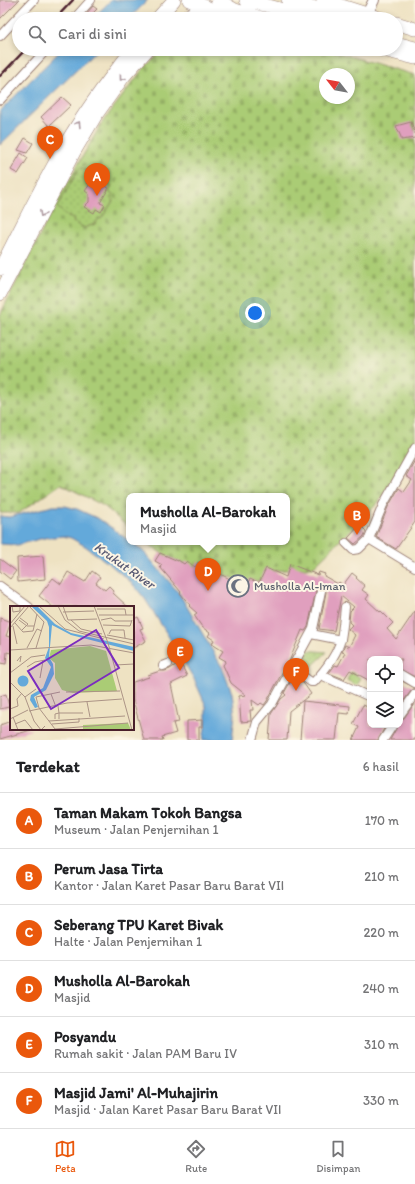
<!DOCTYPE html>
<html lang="id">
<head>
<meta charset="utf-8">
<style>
  :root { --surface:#fff; --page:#f6f6f6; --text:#202124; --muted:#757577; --line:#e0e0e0; --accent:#ea580c }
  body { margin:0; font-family:Itim,sans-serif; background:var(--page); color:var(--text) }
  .controls { position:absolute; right:12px; bottom:12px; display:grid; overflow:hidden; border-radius:8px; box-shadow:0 2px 6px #0003 }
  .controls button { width:36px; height:36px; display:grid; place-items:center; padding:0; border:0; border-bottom:1px solid var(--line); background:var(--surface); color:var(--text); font:20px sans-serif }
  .compass { position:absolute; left:319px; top:68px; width:36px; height:36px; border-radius:50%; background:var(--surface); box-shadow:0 2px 6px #0003; rotate:301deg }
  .you { position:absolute; left:255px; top:313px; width:14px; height:14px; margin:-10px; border:3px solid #fff; border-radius:50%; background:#1a73e8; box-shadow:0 0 0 6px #1a73e833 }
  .badge { display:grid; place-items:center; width:26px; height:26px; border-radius:50%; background:var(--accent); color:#fff; font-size:13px; font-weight:700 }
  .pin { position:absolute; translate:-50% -33px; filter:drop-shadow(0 1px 2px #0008) }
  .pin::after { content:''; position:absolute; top:21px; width:14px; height:12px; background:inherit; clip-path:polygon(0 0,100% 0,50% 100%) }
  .popup { position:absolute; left:126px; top:493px; width:164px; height:52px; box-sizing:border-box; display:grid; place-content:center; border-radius:8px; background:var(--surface); filter:drop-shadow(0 1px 3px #0005); font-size:13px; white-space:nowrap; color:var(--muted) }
  .popup b { font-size:15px; color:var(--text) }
  .popup::after { content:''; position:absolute; left:50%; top:100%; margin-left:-8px; border:8px solid transparent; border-top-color:var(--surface) }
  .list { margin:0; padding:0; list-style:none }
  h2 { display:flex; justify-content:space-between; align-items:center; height:52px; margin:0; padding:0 16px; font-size:17px }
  h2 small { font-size:13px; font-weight:400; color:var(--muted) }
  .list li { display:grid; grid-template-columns:26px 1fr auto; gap:12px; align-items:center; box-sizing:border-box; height:56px; padding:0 16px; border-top:1px solid var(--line) }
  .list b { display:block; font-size:15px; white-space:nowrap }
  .list p { margin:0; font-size:13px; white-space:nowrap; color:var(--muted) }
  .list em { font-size:13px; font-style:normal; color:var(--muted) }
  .icon { flex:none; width:22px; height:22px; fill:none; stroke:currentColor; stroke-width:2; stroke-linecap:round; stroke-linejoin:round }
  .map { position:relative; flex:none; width:415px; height:740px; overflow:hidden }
  .search { position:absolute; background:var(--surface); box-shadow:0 2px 6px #0003; left:12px; right:12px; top:12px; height:44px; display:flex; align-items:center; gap:10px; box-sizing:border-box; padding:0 14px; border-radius:22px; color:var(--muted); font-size:15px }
  .sheet { height:388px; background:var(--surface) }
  nav { display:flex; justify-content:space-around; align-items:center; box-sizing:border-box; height:56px; border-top:1px solid var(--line); background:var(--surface); font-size:11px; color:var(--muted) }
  nav a { display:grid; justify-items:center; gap:2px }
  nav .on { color:var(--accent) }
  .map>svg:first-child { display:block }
  .grass { fill:#aacc75; stroke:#7a7650 }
  .cemetery { fill:url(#cemetery-stones); stroke:#7a7650; fill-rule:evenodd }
  .park { fill:url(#park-dots); stroke:#7a7650 }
  .water { fill:#64a9da; stroke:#576482 }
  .building { fill:#e09fbe }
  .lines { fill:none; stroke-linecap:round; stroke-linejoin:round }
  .minor-casing { stroke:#9c8076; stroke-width:10 }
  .tertiary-casing { stroke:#9c8076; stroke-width:12 }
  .primary-casing { stroke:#9c8076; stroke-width:14 }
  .minor { stroke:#fff; stroke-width:8 }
  .tertiary { stroke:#fff; stroke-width:10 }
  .primary { stroke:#fff; stroke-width:13 }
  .rail { stroke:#4a1f2b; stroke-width:2.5 }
  .oneway { stroke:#ae9aa0 }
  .labels { text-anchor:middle; stroke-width:4; stroke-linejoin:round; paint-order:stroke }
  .worship-label { font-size:12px; fill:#5b616d; stroke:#fcf5e5; text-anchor:start }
  .water-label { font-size:13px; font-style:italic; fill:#545671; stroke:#fcf5e5 }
  .inset-road { fill:none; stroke:#ac9486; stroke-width:1 }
  .view { fill:#7b2cbf; fill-opacity:0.15; stroke:#7b2cbf; stroke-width:2 }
  .inset-edge { fill:none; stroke:#4a1f2b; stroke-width:2 }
</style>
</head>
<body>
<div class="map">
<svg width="415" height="740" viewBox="0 0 415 740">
  <defs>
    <pattern id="cemetery-stones" width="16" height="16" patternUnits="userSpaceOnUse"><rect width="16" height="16" fill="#aacc75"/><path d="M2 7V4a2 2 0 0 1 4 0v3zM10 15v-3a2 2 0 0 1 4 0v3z" fill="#94af65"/></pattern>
    <pattern id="park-dots" width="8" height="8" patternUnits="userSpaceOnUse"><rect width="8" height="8" fill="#aacc75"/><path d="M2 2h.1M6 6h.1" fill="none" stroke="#94af65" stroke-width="1.8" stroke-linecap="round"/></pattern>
  </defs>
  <rect width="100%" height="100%" fill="#fcf5e5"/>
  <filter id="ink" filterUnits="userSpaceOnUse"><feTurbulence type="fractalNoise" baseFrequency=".025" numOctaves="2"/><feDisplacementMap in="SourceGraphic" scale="8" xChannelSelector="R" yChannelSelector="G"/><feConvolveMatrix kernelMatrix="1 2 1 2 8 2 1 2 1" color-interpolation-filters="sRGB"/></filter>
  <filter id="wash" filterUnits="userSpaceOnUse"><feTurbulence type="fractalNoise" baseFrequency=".012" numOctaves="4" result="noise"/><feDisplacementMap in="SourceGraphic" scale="16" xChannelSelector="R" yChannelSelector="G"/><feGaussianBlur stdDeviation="0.9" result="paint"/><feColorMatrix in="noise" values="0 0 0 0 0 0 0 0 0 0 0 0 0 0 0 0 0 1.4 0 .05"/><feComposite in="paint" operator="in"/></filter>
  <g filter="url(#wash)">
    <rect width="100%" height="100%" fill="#eee2c2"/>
    <path class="grass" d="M351,672L361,678L357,686L347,680Z"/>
    <path class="cemetery" d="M164,49H326L415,75V443L388,489L377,504L313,567L266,572L259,581H243L180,562L166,556L145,542H287V496H129V528L104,506L61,484L19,513H0V315L56,203L101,124L143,69ZM325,74H349V98H325Z"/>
    <path class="park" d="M80,167L112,186L109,192L113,195L112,197L113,201L101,219L99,218L95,224L84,228L73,222L74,220L66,215L57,207Z
      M305,650L327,652L308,670Z"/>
    <path class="water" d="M111,0H148L129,19H92Z
      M62,49H98L0,145V111Z
      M53,506H65L77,509L99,519L112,528L143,551L179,593L222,667L232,693L235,715L232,740H203L206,722V706L194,679L174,645L145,599L131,582L108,563L85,546L71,538L63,536L44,538L17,545L0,544V516L9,517Z"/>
    <g id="blocks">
      <path class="building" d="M0,0H19L0,19Z
        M93,6L97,9L89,17L86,14Z
        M62,97L71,105L49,126L41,117Z
        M411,122L415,132V138L401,140V137L396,126Z
        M25,138L33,143L27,153L18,150Z
        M21,153L28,158L18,174L11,170Z
        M90,177L109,188L100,203L105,205L101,212L96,209L94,213L84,207L89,202V194L85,191L90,184L87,183Z
        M415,460V522L396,549L376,537L388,507L399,488L404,492L412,480L406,476Z
        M360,525L366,531L364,536L355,544L348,538Z
        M160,553L178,561V560L184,564L187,561L195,567L198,562L216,572L246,587L250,579L259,583L266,568L286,577L290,564L318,575L319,572L325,574L324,576L338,584L339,582L343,585L352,573L357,577L356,578L365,586L362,590L369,595L366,599L380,612L381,611L393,623L387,629L396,639L415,611V677L400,669V663L402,659H370V681L350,670L344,679L329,673L335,665L338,666L345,653L342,652L345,645L349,647L355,635L348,629L352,625L349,622L350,611L354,607L341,596L334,631L319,629L326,592L325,587L320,586L316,590L308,627L305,631L302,630L288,664L286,667H285L267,701L264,705L261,703L259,705L252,700L253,710H250L251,721L241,722L239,696L246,695L231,683L223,665L226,661L219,657L223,651L212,644L214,640L208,636L210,633L202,627L194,615L197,613L189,606L190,605L180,593L181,592L160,567L162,565L155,561Z
        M43,556L45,579L18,582L17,558Z
        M0,559L16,571L10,579L0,571Z
        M92,571L100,577L96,583L105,590L109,586L114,591L113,593L128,607H53L39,596L53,578L61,584L68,572L85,582Z
        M133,616L134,619L138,617L143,628L140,629L146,641L133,648Z
        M0,618L11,622L6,636L11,637V653L7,652L6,664L0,663Z
        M180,662L187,676L171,684L179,722L173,723L176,733L162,737L163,740H144L133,700V682L149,677L148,675L160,671H165L170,669Z
        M295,677L304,684L311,694L289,711L287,740H269L271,714L281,699L286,695L284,693L291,681Z
        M400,680L415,688L411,691L402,703L400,702Z
        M6,694L9,707L0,709V696Z
        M303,701L350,706L349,714L339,713L336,740H300Z
        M415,703V740H390L398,725H400V720L404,718Z
        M363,705L370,708V725H386L378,740H353L359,727L353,724Z
        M202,720V727H199V740H187V721Z
        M11,721V729H30L31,730L0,739V725Z"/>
    </g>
  </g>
  <g filter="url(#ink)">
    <use href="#blocks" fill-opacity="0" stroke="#9c8076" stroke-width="1"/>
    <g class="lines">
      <g class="minor-casing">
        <path id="minor" d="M74,19L91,0
          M0,36L34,0
          M0,100L47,49
          M369,539L415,567
          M346,543L353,550L359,549L369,539L383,505L415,448
          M0,586L29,607
          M311,634L341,640
          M163,666L168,664
          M292,668L311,682H314C325,670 337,655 341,639C343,628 344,617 345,607
          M400,674L415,683
          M321,675L370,697
          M400,715L415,694
          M252,740L257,722L272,704L313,629L321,591
          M383,740L393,725"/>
      </g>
      <g class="tertiary-casing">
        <path id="tertiary" d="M367,14L374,0"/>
      </g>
      <g class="primary-casing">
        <path id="primary" d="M189,0L211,9
          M218,0L235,10L265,19
          M246,0L317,19
          M288,0L353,19
          M323,0L382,19
          M157,19L174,0
          M179,19L199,11L235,10
          M396,23L415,29
          M396,43L415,48
          M379,49L415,58
          M0,269C21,228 41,186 64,147C84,112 108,80 133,49
          M0,294L74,152L96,115L124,76L148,49"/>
      </g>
      <use href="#minor" class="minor"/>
      <use href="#tertiary" class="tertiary"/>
      <use href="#primary" class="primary"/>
      <path class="rail" d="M55,19L73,0
        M0,76L26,49"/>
    </g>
    <defs><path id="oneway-chevron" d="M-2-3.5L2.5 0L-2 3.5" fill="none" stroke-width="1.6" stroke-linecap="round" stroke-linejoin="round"/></defs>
    <g class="oneway">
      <use href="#oneway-chevron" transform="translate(122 78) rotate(127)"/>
      <use href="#oneway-chevron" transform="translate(78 124) rotate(-58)"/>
      <use href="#oneway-chevron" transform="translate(42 214) rotate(118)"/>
    </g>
  </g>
  <defs>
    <g id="mosque-ring" transform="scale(1.15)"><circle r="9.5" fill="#fcf5e5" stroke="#6b7280" stroke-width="1.5"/><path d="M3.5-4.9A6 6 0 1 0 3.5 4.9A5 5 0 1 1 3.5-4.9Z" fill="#6b7280"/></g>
  </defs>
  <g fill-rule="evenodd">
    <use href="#mosque-ring" x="238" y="586"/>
  </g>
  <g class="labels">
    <g class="worship-label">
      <text x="254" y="590">Musholla Al-Iman</text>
    </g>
    <g class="water-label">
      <text transform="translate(125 565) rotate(35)" y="5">Krukut River</text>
    </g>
  </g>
  <g transform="translate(10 606)">
    <rect width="124" height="124" fill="#eee2c2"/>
    <path d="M80,40L96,45L107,85L63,87L52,84L45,72V57L39,52L41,44ZM118,117L121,124H73V119Z" fill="#aacc75"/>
    <path d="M21,0H27L45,18L61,27L124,41V45L61,29L42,19L39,51L43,58L44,68L36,84L24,91L28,101L25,102L20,94L21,89L33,82L41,61L35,52L39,41V21L37,15ZM7.5 75a5.5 5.5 0 1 1 11 0a5.5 5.5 0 1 1-11 0Z" fill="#64a9da"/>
    <path class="inset-road" d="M2,0L3,6L10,5V0M19,0L34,16L26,42M29,0L55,23L94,33M48,0L55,14L69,25L124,38M53,0L58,14L87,13M84,0L98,37L122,124M87,3H115L116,9M53,6L84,5M89,9H124M10,12L18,18L12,24M9,14L17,20H24M61,14L71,23L92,28M91,14L101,12L105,15H122M5,17L13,26L23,25L27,8M0,18L15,0M93,19L120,20L122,14M3,20L7,38M0,22L19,0M99,28L101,24H114L115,32M97,29L124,34M17,42L27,23L32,25M0,44L81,39L124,47M7,55L11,50L10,56M105,59L124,58M17,61L25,56L35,54M0,67L21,51L35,49M30,72L33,55M0,76L15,91L24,115L31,124L35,120M56,86L110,85M41,88L46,101M15,91L26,83M77,96L80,111M48,100L49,107H73M29,102L26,91L50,86M29,102L45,123M0,103L8,100L7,93L12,87M19,105L57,97L112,93M3,111L8,124M0,113L18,104M45,113V108L49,107V113M39,115L115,110M5,118L15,114L23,124M42,118L69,116V112M45,123L118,117"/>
    <path class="view" d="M86,24L109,62L41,103L18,65Z"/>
    <rect width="124" height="124" class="inset-edge"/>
  </g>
</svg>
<div class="controls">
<button><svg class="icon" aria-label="locate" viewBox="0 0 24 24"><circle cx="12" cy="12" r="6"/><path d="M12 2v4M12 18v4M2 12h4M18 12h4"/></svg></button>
<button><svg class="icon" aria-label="layers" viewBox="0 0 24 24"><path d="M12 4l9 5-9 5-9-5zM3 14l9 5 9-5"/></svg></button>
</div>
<svg class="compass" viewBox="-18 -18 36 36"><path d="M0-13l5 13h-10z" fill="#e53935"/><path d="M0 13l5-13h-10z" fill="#757577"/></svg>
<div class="you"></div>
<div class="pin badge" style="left:97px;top:196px">A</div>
<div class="pin badge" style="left:357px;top:535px">B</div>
<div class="pin badge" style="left:50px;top:159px">C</div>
<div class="pin badge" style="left:208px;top:591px">D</div>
<div class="popup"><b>Musholla Al-Barokah</b>Masjid</div>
<div class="pin badge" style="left:180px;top:671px">E</div>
<div class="pin badge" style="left:296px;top:691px">F</div>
<div class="search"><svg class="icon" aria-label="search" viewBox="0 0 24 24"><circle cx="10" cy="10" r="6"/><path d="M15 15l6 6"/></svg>Cari di sini</div>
</div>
<section class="sheet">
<h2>Terdekat<small>6 hasil</small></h2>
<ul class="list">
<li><span class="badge">A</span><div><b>Taman Makam Tokoh Bangsa</b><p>Museum · Jalan Penjernihan 1</p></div><em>170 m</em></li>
<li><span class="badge">B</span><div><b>Perum Jasa Tirta</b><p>Kantor · Jalan Karet Pasar Baru Barat VII</p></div><em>210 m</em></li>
<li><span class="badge">C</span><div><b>Seberang TPU Karet Bivak</b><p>Halte · Jalan Penjernihan 1</p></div><em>220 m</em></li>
<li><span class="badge">D</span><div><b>Musholla Al-Barokah</b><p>Masjid</p></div><em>240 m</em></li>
<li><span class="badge">E</span><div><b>Posyandu</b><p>Rumah sakit · Jalan PAM Baru IV</p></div><em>310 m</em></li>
<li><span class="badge">F</span><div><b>Masjid Jami' Al-Muhajirin</b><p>Masjid · Jalan Karet Pasar Baru Barat VII</p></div><em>330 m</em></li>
</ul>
</section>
<nav>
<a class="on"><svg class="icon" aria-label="map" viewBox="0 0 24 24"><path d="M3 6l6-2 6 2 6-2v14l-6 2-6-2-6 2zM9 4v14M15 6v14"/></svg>Peta</a>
<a><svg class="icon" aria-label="directions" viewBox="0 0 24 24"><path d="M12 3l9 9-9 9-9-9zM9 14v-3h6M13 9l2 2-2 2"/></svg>Rute</a>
<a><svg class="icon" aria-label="saved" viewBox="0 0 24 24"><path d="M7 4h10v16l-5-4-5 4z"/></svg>Disimpan</a>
</nav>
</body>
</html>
